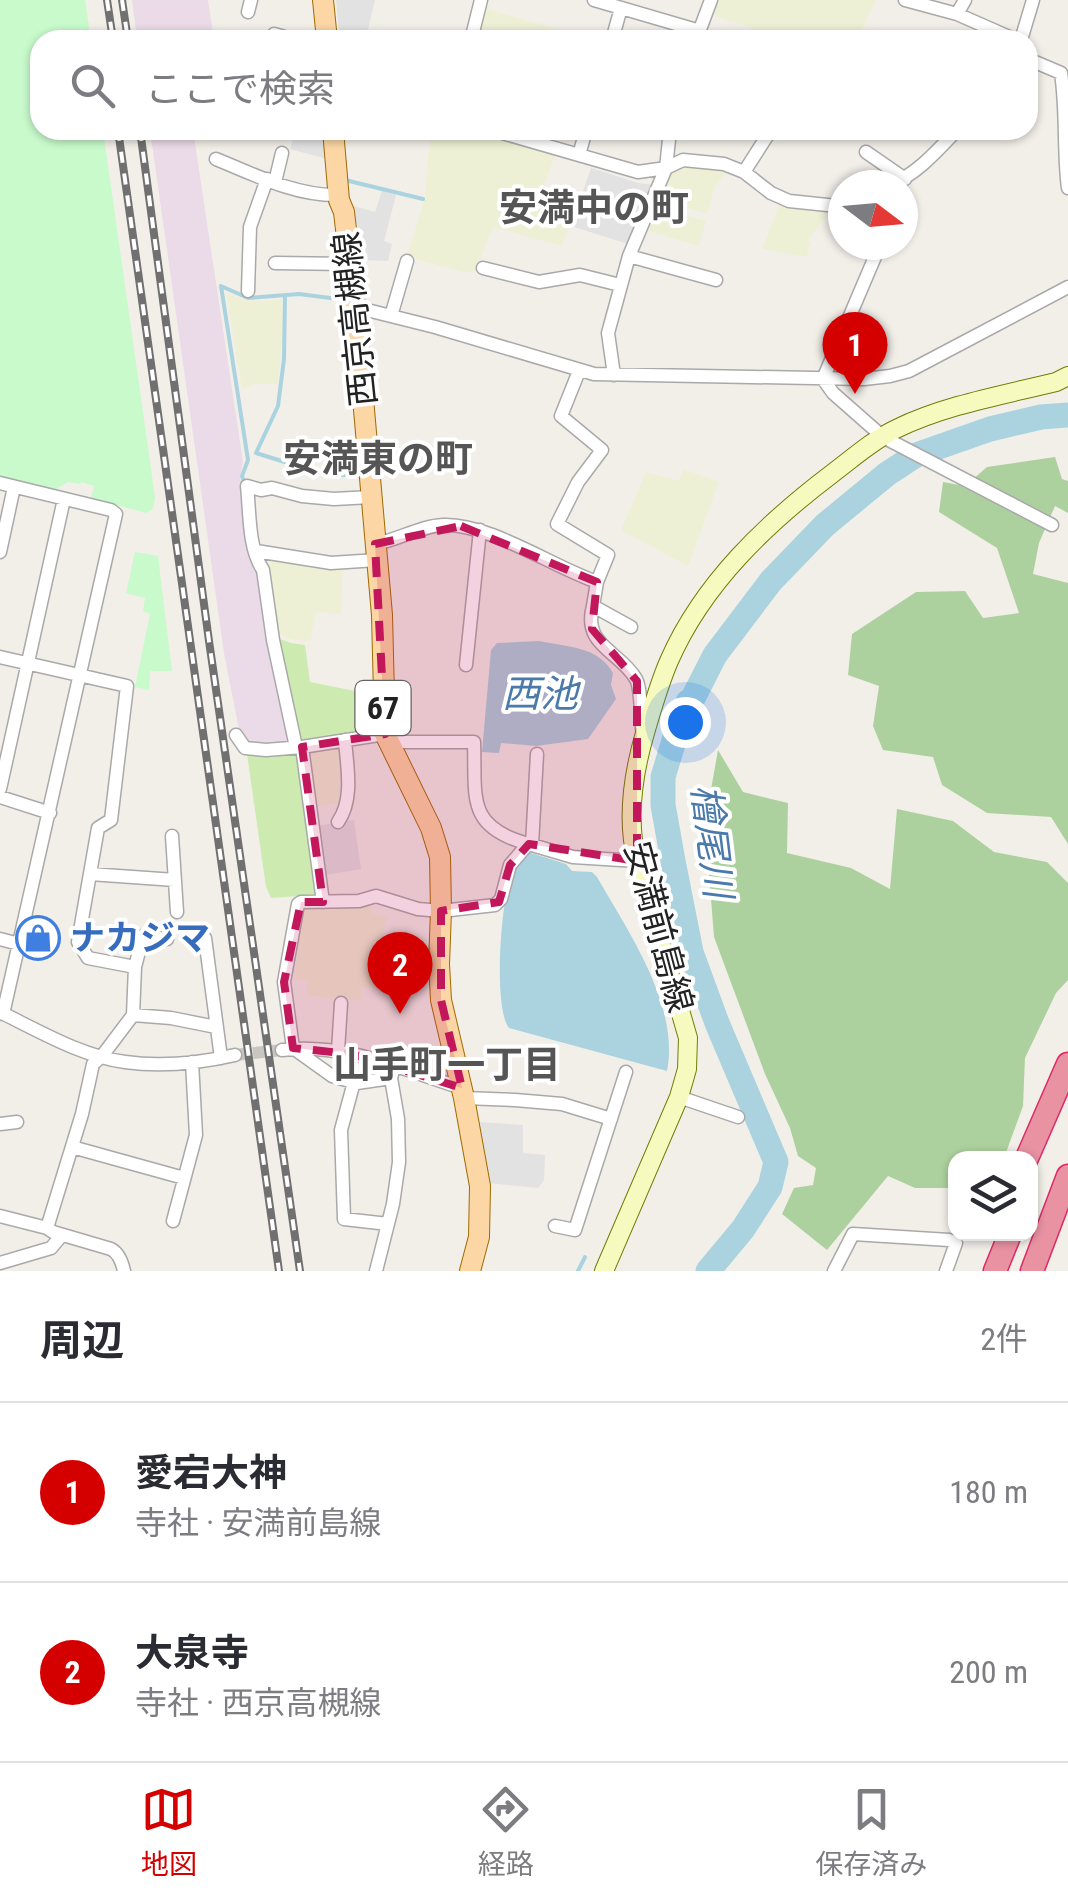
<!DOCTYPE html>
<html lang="ja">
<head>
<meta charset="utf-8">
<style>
  :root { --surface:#fff; --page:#f2f2f3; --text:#2b2b33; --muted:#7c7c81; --line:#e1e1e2; --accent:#d40000 }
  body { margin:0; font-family:"Roboto Condensed","Noto Sans JP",sans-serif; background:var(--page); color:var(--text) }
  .controls { position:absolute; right:30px; bottom:30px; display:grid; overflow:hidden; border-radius:20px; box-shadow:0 2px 8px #0004 }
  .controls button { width:90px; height:90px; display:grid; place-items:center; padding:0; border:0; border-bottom:2px solid var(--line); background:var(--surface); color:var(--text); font:50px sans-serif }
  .compass { position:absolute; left:828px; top:170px; width:90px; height:90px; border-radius:50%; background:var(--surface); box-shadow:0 2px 8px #0004; rotate:106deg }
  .you { position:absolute; left:685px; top:722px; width:35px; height:35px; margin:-25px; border:8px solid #fff; border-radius:50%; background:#1a73e8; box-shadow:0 0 0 15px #1a73e833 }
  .badge { display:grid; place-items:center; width:65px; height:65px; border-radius:50%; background:var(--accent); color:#fff; font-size:32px; font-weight:700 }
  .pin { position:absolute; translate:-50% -82px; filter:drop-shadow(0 2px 5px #0008) }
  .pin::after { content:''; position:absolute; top:52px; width:35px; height:30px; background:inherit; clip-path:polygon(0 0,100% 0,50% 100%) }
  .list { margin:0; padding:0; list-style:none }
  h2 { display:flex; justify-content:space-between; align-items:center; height:130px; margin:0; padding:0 40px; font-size:42px }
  h2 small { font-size:32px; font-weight:400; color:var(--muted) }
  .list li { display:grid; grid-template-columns:65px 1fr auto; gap:30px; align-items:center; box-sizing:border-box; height:180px; padding:0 40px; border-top:2px solid var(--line) }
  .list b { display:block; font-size:38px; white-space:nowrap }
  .list p { margin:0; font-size:32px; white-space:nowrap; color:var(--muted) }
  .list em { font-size:32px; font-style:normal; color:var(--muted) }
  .icon { flex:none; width:55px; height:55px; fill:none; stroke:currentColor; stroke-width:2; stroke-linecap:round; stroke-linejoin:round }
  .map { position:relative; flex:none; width:1068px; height:1271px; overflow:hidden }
  .search { position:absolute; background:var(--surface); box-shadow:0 2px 8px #0004; left:30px; right:30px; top:30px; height:110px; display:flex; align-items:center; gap:25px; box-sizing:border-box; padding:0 35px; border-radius:30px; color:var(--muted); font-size:38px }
  .sheet { height:490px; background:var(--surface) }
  nav { display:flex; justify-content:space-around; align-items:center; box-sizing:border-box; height:140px; border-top:2px solid var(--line); background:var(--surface); font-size:28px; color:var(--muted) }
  nav a { display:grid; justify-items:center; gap:5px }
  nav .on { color:var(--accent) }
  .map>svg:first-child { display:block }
  .industrial { fill:#ebdbe8 }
  .farmland { fill:#eef0d5 }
  .grass { fill:#cdebb0 }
  .forest { fill:#add19e }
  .park { fill:#c8facc }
  .parking { fill:#e2e2e2 }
  .water { fill:#aad3df }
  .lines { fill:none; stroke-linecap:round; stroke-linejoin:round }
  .stream { stroke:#aad3df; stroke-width:4 }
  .river { stroke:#aad3df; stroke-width:25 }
  .street-tunnel { stroke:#c8c6c1; stroke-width:12; stroke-dasharray:12 6; stroke-linecap:butt }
  .street-casing { stroke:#a9a9a9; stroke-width:15 }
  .secondary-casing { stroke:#707d05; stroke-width:20 }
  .primary-casing { stroke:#a06b00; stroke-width:22 }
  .highway-casing { stroke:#dc2a67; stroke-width:25 }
  .street { stroke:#fff; stroke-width:12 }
  .secondary { stroke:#f7fabf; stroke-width:18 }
  .primary { stroke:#fcd6a4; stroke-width:20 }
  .highway { stroke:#e892a2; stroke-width:22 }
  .rail-casing { stroke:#707070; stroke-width:8 }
  .rail { stroke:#fff; stroke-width:4; stroke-dasharray:11; stroke-linecap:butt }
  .marked { fill:#c2185b; fill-opacity:0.2; stroke:#c2185b; stroke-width:8; stroke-dasharray:20 12; stroke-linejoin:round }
  .labels { text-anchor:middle; stroke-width:8; stroke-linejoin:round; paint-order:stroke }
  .shield { fill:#fff; stroke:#646464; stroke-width:2.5 }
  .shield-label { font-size:32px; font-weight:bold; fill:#222 }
  .street-label { font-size:35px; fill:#222; stroke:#fff }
  .shop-label { font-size:35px; font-weight:bold; fill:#366cbe; stroke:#fff; text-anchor:start }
  .neighbourhood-label { font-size:38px; font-weight:bold; fill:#555; stroke:#fff }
  .water-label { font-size:38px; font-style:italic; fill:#4a7aab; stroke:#fff }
</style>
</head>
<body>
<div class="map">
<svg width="1068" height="1271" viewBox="0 0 1068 1271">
  <rect width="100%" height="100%" fill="#f2efe9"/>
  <path class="industrial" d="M132,0H208L214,40H137Z
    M150,130H193L243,462L240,476L254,568L259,573L292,744L246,745L240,735L224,653Z"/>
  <path class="farmland" d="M718,0H876L857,40H790L714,16Z
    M481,7L574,34L572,40H475Z
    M438,130H467L555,155L543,189L577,200L562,246L493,227L476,271L463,272L407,257L425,197L429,142Z
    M683,164L730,170L715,186L707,214L663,201L659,197L668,170Z
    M781,199L830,211L808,240L811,244L806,257L762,249Z
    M652,206L706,221L699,246L645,230Z
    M226,293L247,301L282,300L283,327L278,384H256L242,389Z
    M683,469L719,482L688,566L621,530L646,472L679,481Z
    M273,560L343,570L341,614L316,612L310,642L291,639L278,633L267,565Z
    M341,745L340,803L313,807L307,751Z
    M368,904L373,914L387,917L382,937L378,988L362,987L361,1001L307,995L308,980L295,979L302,906Z"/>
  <path class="grass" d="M280,639L291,643L305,645L310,682L360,692L376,693L377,732L301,743Z
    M297,752L315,895L271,898L266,887L247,754L260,756Z"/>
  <path class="forest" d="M1055,457L1062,479L1068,481V513L1055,506L1039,543L1033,574L1068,583V844L1051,817L987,813L942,785L933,757L883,750L873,726L879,686L848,675L852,634L916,592L965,591L983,618L1019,613L997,548L939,512L943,482L965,486L987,467Z
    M718,750L743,792L788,803L787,853L851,868L890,889L897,809L953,821L994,852L1047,862L1068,883V980L1056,993L1025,1058L1023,1106L1004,1158H956L955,1191L952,1188H915L888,1176L827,1250L782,1214L794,1188L813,1185L816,1168L798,1156L790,1128L765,1074L714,937L705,823Z"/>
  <path class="park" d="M0,0H85L91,40H40V130H103L155,497L153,509L146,513L91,498L94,486L81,482L80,484L68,482L56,489L0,476Z
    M135,552L158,556L172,671H150L149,690L135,687L150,614L143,611L145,598L126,593Z"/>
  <path class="parking" d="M336,0H375L366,37L339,33Z
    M296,130H329L331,160L290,149Z
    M591,168L638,183L653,185L628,244L571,226Z
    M382,191L396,195L384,241L392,244L388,261L361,260L354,206L375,212Z
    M354,820L361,869L324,875L317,826Z
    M479,1122L523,1125V1153L545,1155L544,1180L538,1188L487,1183Z"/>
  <path class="water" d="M539,641C567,647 598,646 613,673L611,685L616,699L588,739L536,746L501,743L499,753L482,752L491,650L497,643Z
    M528,852L566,864L572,871L592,872L597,877C628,931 680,1006 667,1071L509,1028C493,1008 501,904 510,878C513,868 521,860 528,852Z"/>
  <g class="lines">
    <path class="stream" d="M345,180L423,199
      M221,286L248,460L242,476L245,484
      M221,286L248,298L299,294L346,300
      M285,296L284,359L278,406L256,453L320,473L359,476
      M578,1271L585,1257"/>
    <path class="river" d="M708,1271L743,1229L770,1187L776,1162L717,1023L691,952L673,861L663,805V777L679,724L688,702H691L715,655L771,581L825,525L887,474L916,455L990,429L1041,417L1068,415"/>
    <path class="street-tunnel" d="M235,1055L282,1050"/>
    <g class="street-casing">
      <path id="street" d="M594,0L700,31
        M905,0L957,14L1016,40
        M248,12L251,0
        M957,14L965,0
        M274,34L295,40
        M471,40L481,0
        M612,40L621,8
        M696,40L711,0
        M1021,40L1033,0
        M1028,59L1061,73C1067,112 1063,149 1068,188
        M492,130L638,172L666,168L683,160L724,164L744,172L771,193L789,201L837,206L843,203
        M866,152L905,179
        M579,155L586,130
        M216,159C255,175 296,196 338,195
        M744,172L771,130
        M275,182L282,153
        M890,185C917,174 937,151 957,130
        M629,256L716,280
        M275,263L349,264
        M483,268L539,282L580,275L620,285
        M248,291L250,227L267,179
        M355,307L435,327L594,374L864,379L890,376L909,371L1068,287
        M391,316L407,261
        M579,371L561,416L602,450L578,482L557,524L608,555L597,582L593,606L631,627
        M614,375L608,333L629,256L666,168L670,130
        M823,379L833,393L883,437L1052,525
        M823,379L880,245
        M0,483L111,510L116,514L3,1014
        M375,544C398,540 420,526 443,525C489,523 551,566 597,582
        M256,551L331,563L377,560
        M0,552L14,487
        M593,606C582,646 620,651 636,679C642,690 640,721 643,735
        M0,657L127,686L111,820L98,828L78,942L88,958L135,967
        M466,665L480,530
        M236,735L245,748L266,750L302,747L385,734
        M388,742H474C476,798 465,828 532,845
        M296,747L273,640L263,570C248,548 250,513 247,486L261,490L272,488L302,496L334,499L371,497
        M302,747L323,902
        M537,754L532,845L573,857L637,861
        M0,789L64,499
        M0,797L50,813
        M338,822C354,799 347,767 345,740
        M172,836L177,912
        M90,874L175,880
        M205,938L221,1058
        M0,939L19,944
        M0,1012C39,1031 81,1056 125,1062C160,1067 200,1063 235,1055
        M133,1015L171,1018L216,1027
        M282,1050C344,1042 404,1070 462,1088
        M338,1051L341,1003
        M391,1078L357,1083L332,1076L293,1048L284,982L298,904L301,902L359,901L376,896L418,909L441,911L495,905L501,899L510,865L528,844
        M354,1082L341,1130L344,1219L388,1224
        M679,1097L738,1117
        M464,1098L515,1100L562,1104L611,1119
        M0,1124L17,1122
        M72,1147L184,1178
        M0,1216L47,1228L53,1232L111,1249C119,1253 122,1262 124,1271
        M173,1221L196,1135L192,1062
        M555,1226L575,1230L626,1072
        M47,1228L82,1114L93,1064L102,1056L133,1015L135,967L143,936L167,939
        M0,1263L51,1248L62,1235
        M376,1271L393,1204L399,1162L398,1119L391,1078L394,1067
        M834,1271L853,1234L949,1240L956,1243L946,1271"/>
    </g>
    <g class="secondary-casing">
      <path id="secondary" d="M604,1271L679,1097L687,1069L688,1038L637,861C626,819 633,774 645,733C652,709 659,684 669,661C703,583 767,523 833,473C853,458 873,440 896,429C945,405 1003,395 1056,382L1068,376"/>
    </g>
    <g class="primary-casing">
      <path id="primary" d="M323,0L327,40
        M333,130L339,200L344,212L355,307L382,615L385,734L431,828L440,857L441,911L439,964L441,1000L464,1098L480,1186L479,1237L470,1271"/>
    </g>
    <g class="highway-casing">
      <path id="highway" d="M1027,1158L1068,1064
        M995,1271L1010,1234
        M1032,1271L1068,1176"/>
    </g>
    <use href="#street" class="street"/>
    <use href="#secondary" class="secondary"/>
    <use href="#primary" class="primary"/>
    <use href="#highway" class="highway"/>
    <g class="rail-casing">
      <path id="rail" d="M107,0L113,40
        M122,0L128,40
        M118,130L279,1271
        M140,130L209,641L300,1271"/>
    </g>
    <use href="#rail" class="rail"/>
  </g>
  <path class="marked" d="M461,526L597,582L592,629L637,681V861L529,844L510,865L499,902L441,911V1000L462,1088L351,1054L293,1048L284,982L301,902H323L302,747L385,734L375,544Z"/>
  <defs>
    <g id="shop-ring" transform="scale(2.25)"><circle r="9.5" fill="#fff" stroke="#3f7fe0" stroke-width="1.5"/><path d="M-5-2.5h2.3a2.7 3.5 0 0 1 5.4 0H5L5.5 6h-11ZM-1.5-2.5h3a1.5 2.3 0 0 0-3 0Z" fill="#3f7fe0"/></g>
  </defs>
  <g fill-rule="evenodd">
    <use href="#shop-ring" x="38" y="938"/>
  </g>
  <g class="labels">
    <rect class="shield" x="355.5" y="681" width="55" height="54" rx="8"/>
    <g class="shield-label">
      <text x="383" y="719">67</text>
    </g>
    <g class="street-label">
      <text transform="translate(355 319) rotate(-96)" y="12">西京高槻線</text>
      <text transform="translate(659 927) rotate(75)" y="12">安満前島線</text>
    </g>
    <g class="shop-label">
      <text x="70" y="950">ナカジマ</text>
    </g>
    <g class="neighbourhood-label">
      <text x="594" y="221">安満中の町</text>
      <text x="378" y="472">安満東の町</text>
      <text x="447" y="1078">山手町一丁目</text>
    </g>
    <g class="water-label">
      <text x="540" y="707">西池</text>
      <text transform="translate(712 841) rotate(83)" y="13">檜尾川</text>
    </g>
  </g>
</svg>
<div class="controls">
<button><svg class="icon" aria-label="layers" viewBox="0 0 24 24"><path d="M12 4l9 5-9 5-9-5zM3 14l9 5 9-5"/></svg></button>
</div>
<svg class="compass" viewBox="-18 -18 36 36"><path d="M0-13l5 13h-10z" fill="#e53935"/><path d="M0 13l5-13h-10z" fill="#7c7c81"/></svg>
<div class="you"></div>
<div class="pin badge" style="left:855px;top:394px">1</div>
<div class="pin badge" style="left:400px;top:1014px">2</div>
<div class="search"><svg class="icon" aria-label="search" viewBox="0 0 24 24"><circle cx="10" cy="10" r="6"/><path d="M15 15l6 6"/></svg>ここで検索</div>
</div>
<section class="sheet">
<h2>周辺<small>2件</small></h2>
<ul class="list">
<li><span class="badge">1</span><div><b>愛宕大神</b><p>寺社 · 安満前島線</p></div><em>180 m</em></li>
<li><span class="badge">2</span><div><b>大泉寺</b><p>寺社 · 西京高槻線</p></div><em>200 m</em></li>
</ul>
</section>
<nav>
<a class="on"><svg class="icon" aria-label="map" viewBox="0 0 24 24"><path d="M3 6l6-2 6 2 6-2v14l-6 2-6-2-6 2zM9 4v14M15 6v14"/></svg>地図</a>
<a><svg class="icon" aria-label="directions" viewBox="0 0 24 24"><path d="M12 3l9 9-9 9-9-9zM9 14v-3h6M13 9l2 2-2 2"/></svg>経路</a>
<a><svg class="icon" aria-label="saved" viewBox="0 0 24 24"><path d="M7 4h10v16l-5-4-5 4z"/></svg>保存済み</a>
</nav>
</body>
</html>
